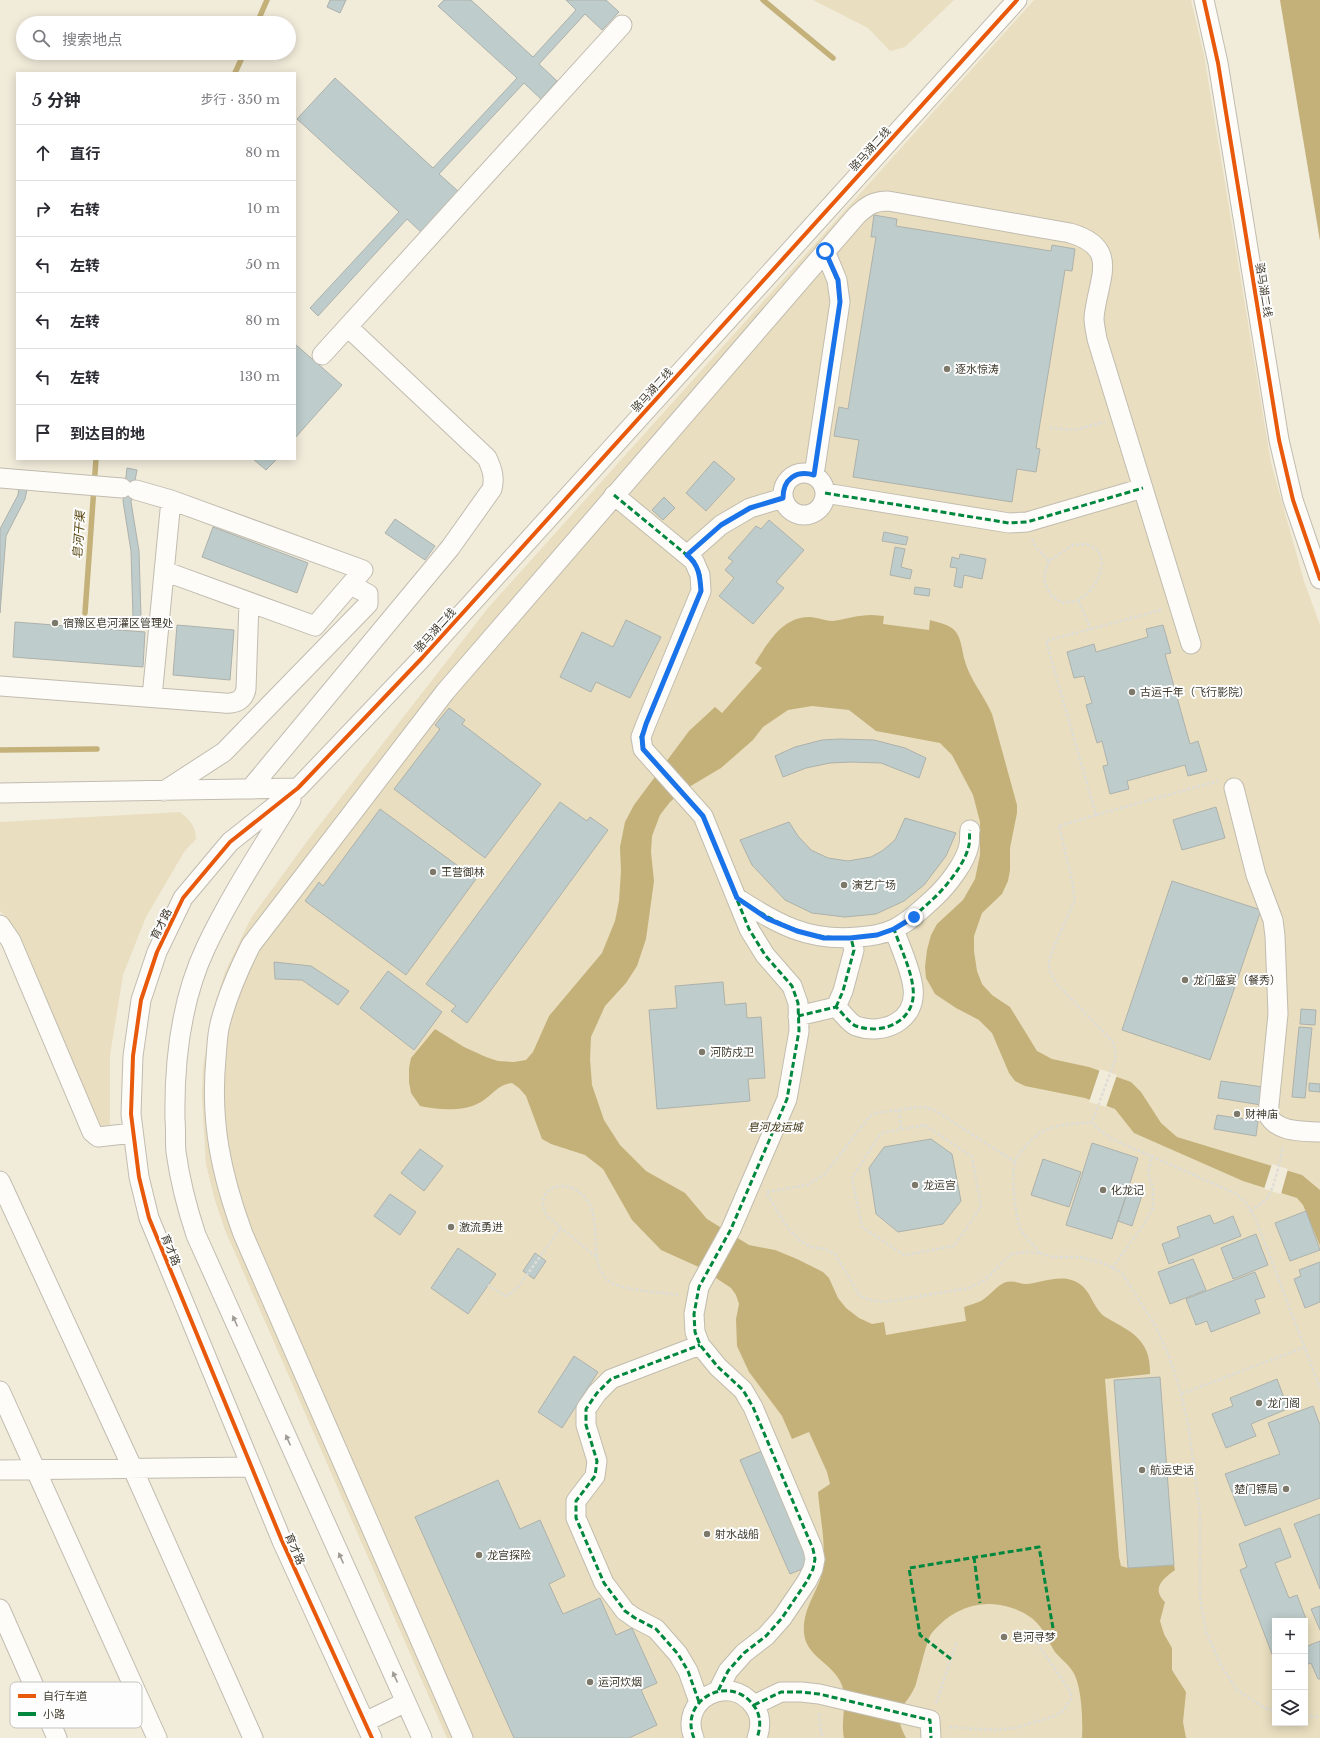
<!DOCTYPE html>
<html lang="zh">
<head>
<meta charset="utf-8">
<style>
  :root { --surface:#fff; --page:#f2f2f3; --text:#2b2b33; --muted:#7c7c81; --line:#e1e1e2 }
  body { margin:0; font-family:"Libre Baskerville","Noto Sans SC",serif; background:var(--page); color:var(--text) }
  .controls { position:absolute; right:12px; bottom:12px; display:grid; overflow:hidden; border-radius:0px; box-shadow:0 2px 10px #0003 }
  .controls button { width:36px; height:36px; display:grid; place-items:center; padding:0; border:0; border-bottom:1px solid var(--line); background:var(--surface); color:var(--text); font:20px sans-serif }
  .stop { position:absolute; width:12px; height:12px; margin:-9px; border:3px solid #1a73e8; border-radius:50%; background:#fff }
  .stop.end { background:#1a73e8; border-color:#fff; box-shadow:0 1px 4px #0008 }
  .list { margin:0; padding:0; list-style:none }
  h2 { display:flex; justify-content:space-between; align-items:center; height:52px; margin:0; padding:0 16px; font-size:17px }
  h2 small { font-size:13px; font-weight:400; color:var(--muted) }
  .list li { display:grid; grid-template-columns:26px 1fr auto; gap:12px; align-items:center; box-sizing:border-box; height:56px; padding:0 16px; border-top:1px solid var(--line) }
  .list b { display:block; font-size:15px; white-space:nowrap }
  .list em { font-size:13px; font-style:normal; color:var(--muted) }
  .icon { flex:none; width:22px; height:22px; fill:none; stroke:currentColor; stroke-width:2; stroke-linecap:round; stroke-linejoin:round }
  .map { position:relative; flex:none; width:1320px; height:1738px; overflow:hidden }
  .search { position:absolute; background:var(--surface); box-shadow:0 2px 10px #0003; left:16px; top:16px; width:280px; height:44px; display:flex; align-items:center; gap:10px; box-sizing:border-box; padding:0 14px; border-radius:22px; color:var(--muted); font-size:15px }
  .panel { position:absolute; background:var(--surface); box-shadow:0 2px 10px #0003; left:16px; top:72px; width:280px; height:388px; border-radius:0px }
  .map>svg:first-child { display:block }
  .green { fill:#e9debf; fill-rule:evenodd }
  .water { fill:#c4b17a }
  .pier { fill:#f1ebda }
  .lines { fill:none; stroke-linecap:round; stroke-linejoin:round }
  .stream { stroke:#c4b17a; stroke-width:5.5 }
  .building { fill:#becdcb; stroke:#adb1ac }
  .minor-casing { stroke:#c1bcaf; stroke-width:21 }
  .path { stroke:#dddcd7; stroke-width:2.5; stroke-dasharray:3 2; stroke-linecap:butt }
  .minor { stroke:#fdfcf9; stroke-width:19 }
  .quiet { stroke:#00873e; stroke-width:3; stroke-dasharray:6 3; stroke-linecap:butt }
  .cycleway-casing { stroke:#fdfdfd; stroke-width:6 }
  .cycleway { stroke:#e8590c; stroke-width:4 }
  .oneway { fill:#9e9c94 }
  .route { stroke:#1a73e8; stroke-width:5 }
  .poi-dot { fill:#7d796a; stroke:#fdfdfd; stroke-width:1.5 }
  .labels { text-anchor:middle; stroke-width:4; stroke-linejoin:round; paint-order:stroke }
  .street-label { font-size:11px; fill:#3f3b2e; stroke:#fdfdfd }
  .poi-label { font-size:11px; fill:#3f3b2e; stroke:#fdfdfd; text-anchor:start }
  .park-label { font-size:11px; font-style:italic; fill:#3a2f0f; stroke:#fdfdfd }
  .water-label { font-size:12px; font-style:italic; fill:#5a4910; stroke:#fdfdfd }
  .key { fill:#fdfdfd; stroke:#c4c3bf; stroke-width:1 }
  .key-label { font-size:11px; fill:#3f3b2e }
</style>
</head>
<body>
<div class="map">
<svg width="1320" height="1738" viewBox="0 0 1320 1738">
  <rect width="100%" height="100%" fill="#f1ebda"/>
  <path class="green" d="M813,0H954L905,47L890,51L868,28Z
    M1034,0H1191L1204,55L1271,463L1304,581L1320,625V1738H447L225,1230L214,1197L206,1164L202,1097L203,1066L214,1007L225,972L251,918L308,840L488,608ZM1275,1621H1305V1723H1275Z
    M180,812C189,819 196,826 196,839L184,852L146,917L123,975L110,1055V1125L98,1127L24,948L4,915L0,911V822Z"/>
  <path class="water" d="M1280,0H1320V241Z
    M872,615L884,616L883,624L929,630L930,620C939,623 950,624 956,632C961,639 962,649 964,658C970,681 983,693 992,714L1017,805V813L1010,848V870L1008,881L1002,894L982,913L974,936V951L977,971L982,984L992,995L1010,1007L1037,1051L1052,1059L1089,1067L1131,1082L1141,1092L1161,1123L1177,1137L1302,1175L1320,1190V1246L1303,1205L1297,1198L1243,1181L1134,1133L1115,1109L1085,1098L1025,1086L1015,1081L1009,1073L992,1033L979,1020L956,1008L935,994L926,978L925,967L927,950L931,935L937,924L963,900L975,879L980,855V822L973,795L952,755L940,743L876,731L849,710L812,706L788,710L763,727L753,740L721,768L684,790L670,802L660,815L652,836L651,852L654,881L646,939L637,966L626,983L605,1006L591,1037L590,1059L592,1085L604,1120L620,1145L646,1171L685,1193L707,1219L749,1245L775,1250L797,1259L823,1272L829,1278L838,1298L846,1308L859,1318L872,1324L884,1322L886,1335L966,1321L964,1307C970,1305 976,1303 981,1301C990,1296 997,1285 1006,1282C1013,1280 1020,1284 1027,1284C1044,1282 1065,1272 1081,1285C1092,1293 1094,1311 1107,1318C1132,1332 1151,1340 1150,1374L1105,1379L1119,1557L1121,1566L1128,1568L1174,1565L1175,1570C1163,1579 1151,1588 1165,1602L1160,1621L1164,1634L1172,1648V1670L1186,1692L1183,1722L1186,1738H1082C1083,1722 1082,1686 1073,1672C1070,1666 1060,1658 1055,1652C1049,1643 1045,1631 1037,1623C1031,1616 1021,1611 1012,1608C981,1597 951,1609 931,1634C927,1640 919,1674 916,1684C906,1710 890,1706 906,1738H844C840,1720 849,1697 840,1681C830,1662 806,1656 804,1633C802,1607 820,1590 823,1568C826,1543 820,1517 818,1492L830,1484L827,1472L809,1432L792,1439L782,1416L749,1372L737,1346L736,1319L739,1304L736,1295L731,1288L701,1268L661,1250L632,1220L603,1169L585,1155L551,1144L542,1139L526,1096L519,1088L512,1083C497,1085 493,1095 481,1102C464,1112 438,1110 420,1106L411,1093L409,1082V1068L411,1058L435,1029L464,1047L486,1057L498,1061L514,1062L526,1060L533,1052L549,1016L602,953L615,921L619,901L621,871L620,847L625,822L634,805L689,731L715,707L722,713L762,668L755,663C768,643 782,617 809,617C817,617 825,621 833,621C846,619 858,615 872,615Z"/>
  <path class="pier" d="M1100,1069L1117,1075L1106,1107L1089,1102Z
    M1272,1164L1288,1169L1281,1194L1264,1189Z"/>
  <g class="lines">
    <path class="stream" d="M763,0L833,58
      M257,23L267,0
      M235,73L244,53
      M85,613L96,459
      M0,750L97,749"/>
  </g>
  <path class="building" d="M330,0H346L340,13L327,7Z
    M444,0H471L533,57L576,10L566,0H606L619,12L602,30L585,14L539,64L557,81L541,99L524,83L439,174L459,192L422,233L407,219L318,316L310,308L399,212L297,119L335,78L433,168L517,78L438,6Z
    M874,215L897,219L896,226L1051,251L1052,245L1075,249L1072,271L1065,270L1036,448L1040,449L1036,472L1017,469L1012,502L853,477L859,440L834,436L839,407L848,409L876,237H871Z
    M295,344L342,385L295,438Z
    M253,459H277L266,470Z
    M714,461L735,479L706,511L686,493Z
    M127,468L137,470L131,502L139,551L141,617L133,618L131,551L123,501Z
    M19,485H28L25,499L6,536L0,613V529L18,495Z
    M664,497L675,508L663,520L652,510Z
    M395,519L435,546L425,560L385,533Z
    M769,520L804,550L776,582L784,588L753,624L719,596L734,578L725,570L733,561L728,558L756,526L761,529Z
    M213,527L308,563L297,593L202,557Z
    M884,532L908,537L906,545L882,541Z
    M895,547L905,549L901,567L912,570L910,579L890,575Z
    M960,554L986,559L982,579L964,575L962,588L954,586L957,568L950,567L952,557L959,559Z
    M915,587L930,589L929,596L914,594Z
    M626,620L661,637L630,698L596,682L591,692L560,677L582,632L613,647Z
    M15,622L145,632L143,667L13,657Z
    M177,625L234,630L230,680L173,675Z
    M1163,625L1171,653L1165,654L1190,744L1198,741L1207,771L1188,776L1185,765L1127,781L1129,789L1110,794L1103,766L1108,765L1102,741L1097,743L1086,705L1092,703L1084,676L1074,678L1067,652L1094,644L1096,652L1148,637L1146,629Z
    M449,708L465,720L462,724L541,784L485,858L394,789L440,729L435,725Z
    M840,739L874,740L905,748L926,758L919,778L881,763L851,762L830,763L806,768L783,777L775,756L795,747L822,740Z
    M560,802L587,821L590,817L608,830L467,1023L451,1011L456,1006L426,984Z
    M1216,807L1225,838L1182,850L1173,820Z
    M380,809L476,879L406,975L305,901L319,882L323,886Z
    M905,818L956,833L946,856L924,885L904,901L876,914L845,917L812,913L785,900L752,865L740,840L789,822L798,836L811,850L828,858L848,861L871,857L882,851L895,840Z
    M1172,881L1261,910L1210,1060L1122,1030Z
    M274,962L311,966L349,991L338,1005L302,980L275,979Z
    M388,971L442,1012L414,1050L360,1008Z
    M723,982L725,1005L746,1003L747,1018L761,1017L765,1078L748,1079L750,1101L657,1109L649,1010L677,1008L675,986Z
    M1301,1009L1316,1010L1315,1025L1300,1024Z
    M1299,1027L1312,1028L1305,1098L1292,1097Z
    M1221,1081L1263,1087L1261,1105L1218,1098Z
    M1309,1083L1320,1084V1092L1309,1091Z
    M1217,1115L1258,1121L1256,1136L1214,1129Z
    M931,1139L952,1154L961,1201L943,1224L898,1232L876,1214L869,1168L884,1147Z
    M1092,1143L1138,1158L1112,1239L1066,1225Z
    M420,1149L443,1166L424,1191L401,1173Z
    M1043,1159L1081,1172L1069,1207L1031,1195Z
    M1129,1187L1143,1192L1132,1226L1118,1221Z
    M390,1194L416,1212L400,1235L374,1216Z
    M1306,1211L1320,1250L1290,1261L1275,1223Z
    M1210,1215L1214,1224L1233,1216L1241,1236L1169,1264L1162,1244L1180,1237L1177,1227Z
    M1256,1234L1268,1265L1233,1279L1221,1248Z
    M458,1248L496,1274L468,1314L431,1288Z
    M535,1253L546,1261L534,1279L523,1271Z
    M1193,1259L1206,1290L1170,1304L1158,1272Z
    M1320,1262V1302L1305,1308L1294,1279L1301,1276L1299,1270Z
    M1255,1272L1265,1297L1255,1300L1260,1313L1211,1332L1207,1321L1196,1325L1186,1299Z
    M574,1356L598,1372L562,1428L538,1412Z
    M1160,1377L1174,1565L1128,1568L1114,1380Z
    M1277,1379L1284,1398L1288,1396L1292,1407L1251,1424L1256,1436L1226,1448L1212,1414L1233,1406L1230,1398Z
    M1313,1406L1320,1425V1498L1245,1526L1225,1474L1280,1454L1268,1423Z
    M762,1451L812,1565L790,1574L740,1460Z
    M498,1480L520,1529L540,1520L565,1576L549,1584L563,1614L600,1598L616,1635L632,1628L657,1683L641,1690L657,1725L629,1738H514L415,1517Z
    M1320,1514V1589L1294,1524Z
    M1280,1528L1291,1557L1275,1563L1289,1598L1297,1595L1306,1619L1301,1621H1275V1662L1240,1570L1247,1567L1239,1544Z
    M1320,1606V1630L1311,1609Z
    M1320,1641V1679H1318L1311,1663L1305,1665V1647Z"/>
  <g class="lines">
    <g class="minor-casing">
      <path id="minor" d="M1204,0L1218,63L1279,440L1293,500L1320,579
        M322,355L622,25
        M783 494a21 21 0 1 1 42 0a21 21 0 1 1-42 0Z
        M814,475L840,302L837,280L825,251
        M0,478L122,488
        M136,490L171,500L363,570L315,626L164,571
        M825,493L1009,523L1027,522L1143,488
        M614,495L694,561L700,575L701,591L646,724L641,737L643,749L703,816L749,929L765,955L792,986L798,1003L799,1031L787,1099L731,1229L699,1287L694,1314L695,1332L700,1345L718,1367L743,1390L753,1407L813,1549L815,1559L813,1569L807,1581L782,1618L766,1636L744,1653L728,1671L718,1691
        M687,555L721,525L750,508L783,498
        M0,686L224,703C236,704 244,700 246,689L249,602
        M152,697L171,500
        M1234,788L1256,875L1273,920L1275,936L1278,1014L1268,1115C1278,1133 1302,1131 1320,1132
        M250,789L450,548L492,489C495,477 492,469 487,458L349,328
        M164,791L224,752L368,604V594L351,585
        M0,793L298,788
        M291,800C262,848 230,896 206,947C181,1000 174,1061 175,1119C176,1130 175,1141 176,1152C180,1181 187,1208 196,1235L422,1738
        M737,898C777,924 809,942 858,937C870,936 882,935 894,929C909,922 922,909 934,898C947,886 966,862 969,845C970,841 969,835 970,830
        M0,925L11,941L92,1132L98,1137L133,1133
        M836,1007L843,991L854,950L851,938
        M798,1016L836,1007C842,1012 849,1023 856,1026C884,1036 917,1020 913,988C911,969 900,947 894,929
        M0,1181L132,1467L253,1738
        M0,1391L157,1738
        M0,1470L251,1467
        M0,1609L57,1738
        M699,1702L688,1671L678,1654L656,1629L635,1618L625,1611L604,1583L576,1518V1501L595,1476L597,1461L586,1425V1409L597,1393L611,1379L700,1345
        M754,1705L781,1692H801L819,1694L930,1720L931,1738
        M365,1722L406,1702
        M372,1738L282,1541L149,1218L139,1177L131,1114L133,1056L141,1000L157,952L183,898L230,842L298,788L422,658L1017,0
        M463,1738L243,1234C221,1174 210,1122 216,1058C217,1047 217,1035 220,1024C227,996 238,971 251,945L445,692L857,215C867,206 873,201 888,201L1070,233C1122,248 1097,280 1094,318C1094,325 1096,332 1097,339L1191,644
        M694,1738C678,1700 730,1672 754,1706C761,1715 761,1727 757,1738"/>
    </g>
    <path class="path" d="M1050,428L1074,430L1105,422
      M1032,539L1036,547L1049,561
      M1087,544C1090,546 1096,548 1098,551C1109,567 1093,593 1078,600C1074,602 1067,602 1062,603L1051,595L1045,584L1044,575L1049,561L1073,545Z
      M1078,600L1091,629
      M1161,610L1046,641L1096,815L1218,781
      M1096,815L1059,826L1072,880L1075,900L1053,949L1049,961L1050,972L1057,984L1113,1042L1116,1055L1114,1063L1092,1122L1098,1129L1112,1139L1235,1193L1246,1203L1256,1220L1320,1388
      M899,1110L901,1129
      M925,1125L972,1157L981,1207L954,1246L904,1255L862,1227L852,1178L881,1133Z
      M767,1192L807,1185L825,1174L870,1116L876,1113L920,1107L933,1109L1015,1162
      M767,1194L788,1228L798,1239L810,1247L825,1249L835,1254L860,1296L870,1300L883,1302L897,1300L969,1288L985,1280L1011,1254L1025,1252L1040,1253L1053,1257H1080L1102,1263L1121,1272L1155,1325L1168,1354L1179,1386L1188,1423L1200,1512V1597L1206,1632L1222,1667L1237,1690L1265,1708L1275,1711
      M1250,1211C1257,1206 1263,1203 1268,1197C1274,1188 1281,1158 1283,1146
      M1040,1253C1034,1246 1027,1239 1022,1232C1015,1221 1011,1175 1015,1162C1019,1152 1032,1138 1041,1132C1056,1124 1075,1124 1092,1122
      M596,1257L547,1216C530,1188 570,1172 589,1203C602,1224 586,1268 612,1283C627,1291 661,1292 678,1295
      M1112,1268L1143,1226L1153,1208V1188L1148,1175L1151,1156
      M488,1285L505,1296L510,1294L518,1287L561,1228
      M1181,1394L1305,1347
      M936,1703L957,1641
      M819,1713L820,1727L823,1738
      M1305,1716L1320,1717
      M949,1727L994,1730L1015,1728L1052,1717L1062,1712L1071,1699L1070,1691L1028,1630"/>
    <use href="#minor" class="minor"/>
    <path class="quiet" d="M814,475L840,302L837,280L825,251
      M825,493L1009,523L1027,522L1143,488
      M614,495L694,561L700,575L701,591L646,724L641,737L643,749L703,816L749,929L765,955L792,986L798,1003L799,1031L787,1099L731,1229L699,1287L694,1314L695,1332L700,1345L718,1367L743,1390L753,1407L813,1549L815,1559L813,1569L807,1581L782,1618L766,1636L744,1653L728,1671L718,1691
      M687,555L721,525L750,508L783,498
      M737,898C777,924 809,942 858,937C870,936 882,935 894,929C909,922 922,909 934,898C947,886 966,862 969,845C970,841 969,835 970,830
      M836,1007L843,991L854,950L851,938
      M798,1016L836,1007C842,1012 849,1023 856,1026C884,1036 917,1020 913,988C911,969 900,947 894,929
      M974,1557L980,1603
      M951,1659L920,1635L909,1568L1039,1547L1054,1634
      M699,1702L688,1671L678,1654L656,1629L635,1618L625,1611L604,1583L576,1518V1501L595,1476L597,1461L586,1425V1409L597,1393L611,1379L700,1345
      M754,1705L781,1692H801L819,1694L930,1720L931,1738
      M694,1738C678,1700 730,1672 754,1706C761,1715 761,1727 757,1738"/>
    <g class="cycleway-casing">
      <path id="cycleway" d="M1204,0L1218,63L1279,440L1293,500L1320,579
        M372,1738L282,1541L149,1218L139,1177L131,1114L133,1056L141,1000L157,952L183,898L230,842L298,788L422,658L1017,0"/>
    </g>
    <use href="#cycleway" class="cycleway"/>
  </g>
  <defs><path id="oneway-solid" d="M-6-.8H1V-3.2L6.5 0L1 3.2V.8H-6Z"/></defs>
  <g class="oneway">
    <use href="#oneway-solid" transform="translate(235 1321) rotate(-114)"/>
    <use href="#oneway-solid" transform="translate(288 1440) rotate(-114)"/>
    <use href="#oneway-solid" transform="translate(341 1558) rotate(-114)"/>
    <use href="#oneway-solid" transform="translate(395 1677) rotate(-114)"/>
  </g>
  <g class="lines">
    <path class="route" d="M825,251L838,280L840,302L814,475C796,470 783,479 783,498L750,508L721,525L687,555C699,565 700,576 701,591L646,724L642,737L643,749L703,816L737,898L768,919L797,931L824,938H850L877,935L894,929L914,917"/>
  </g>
  <g class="poi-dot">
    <circle cx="947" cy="369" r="4"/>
    <circle cx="55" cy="623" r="4"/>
    <circle cx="1132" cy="692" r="4"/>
    <circle cx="433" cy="872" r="4"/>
    <circle cx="844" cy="885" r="4"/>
    <circle cx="1185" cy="980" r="4"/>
    <circle cx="702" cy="1052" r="4"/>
    <circle cx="1237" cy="1114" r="4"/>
    <circle cx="915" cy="1185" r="4"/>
    <circle cx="1103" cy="1190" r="4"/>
    <circle cx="451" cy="1227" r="4"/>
    <circle cx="1259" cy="1403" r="4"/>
    <circle cx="1142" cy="1470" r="4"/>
    <circle cx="1286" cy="1489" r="4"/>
    <circle cx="707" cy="1534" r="4"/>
    <circle cx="479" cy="1555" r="4"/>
    <circle cx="1004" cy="1637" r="4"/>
    <circle cx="590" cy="1682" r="4"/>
  </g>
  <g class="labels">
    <g class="street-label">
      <text transform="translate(870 149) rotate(-48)" y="4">骆马湖二线</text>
      <text transform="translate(1264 290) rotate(81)" y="4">骆马湖二线</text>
      <text transform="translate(652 390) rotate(-48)" y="4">骆马湖二线</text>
      <text transform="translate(435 630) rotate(-48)" y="4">骆马湖二线</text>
      <text transform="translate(161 924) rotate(-64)" y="4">育才路</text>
      <text transform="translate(171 1250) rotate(68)" y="4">育才路</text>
      <text transform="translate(295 1549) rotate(66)" y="4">育才路</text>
    </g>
    <g class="poi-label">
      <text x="955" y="373">逐水惊涛</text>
      <text x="63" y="627">宿豫区皂河灌区管理处</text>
      <text x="1140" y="696">古运千年（飞行影院）</text>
      <text x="441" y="876">王营御林</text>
      <text x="852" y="889">演艺广场</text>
      <text x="1193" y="984">龙门盛宴（餐秀）</text>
      <text x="710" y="1056">河防戍卫</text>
      <text x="1245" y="1118">财神庙</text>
      <text x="923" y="1189">龙运宫</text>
      <text x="1111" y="1194">化龙记</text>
      <text x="459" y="1231">激流勇进</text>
      <text x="1267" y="1407">龙门阁</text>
      <text x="1150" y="1474">航运史话</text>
      <text x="1278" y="1493" text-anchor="end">楚门镖局</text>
      <text x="715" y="1538">射水战船</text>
      <text x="487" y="1559">龙宫探险</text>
      <text x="1012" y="1641">皂河寻梦</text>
      <text x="598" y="1686">运河炊烟</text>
    </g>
    <g class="park-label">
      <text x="775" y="1131">皂河龙运城</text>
    </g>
    <g class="water-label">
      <text transform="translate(79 535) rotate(-86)" y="4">皂河干渠</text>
    </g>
  </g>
  <rect x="10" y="1682" width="132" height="46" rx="6" class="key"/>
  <rect x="18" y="1694" width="18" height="4" fill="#e8590c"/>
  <rect x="18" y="1712" width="18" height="4" fill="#00873e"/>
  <g class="key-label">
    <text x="43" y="1700">自行车道</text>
    <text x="43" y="1718">小路</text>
  </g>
</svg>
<div class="controls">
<button>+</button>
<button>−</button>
<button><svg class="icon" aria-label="layers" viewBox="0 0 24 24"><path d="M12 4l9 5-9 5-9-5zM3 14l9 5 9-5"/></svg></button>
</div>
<div class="stop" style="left:825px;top:251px"></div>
<div class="stop end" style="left:914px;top:917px"></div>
<div class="search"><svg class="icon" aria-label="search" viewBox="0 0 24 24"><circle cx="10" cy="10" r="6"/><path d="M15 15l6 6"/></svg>搜索地点</div>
<section class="panel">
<h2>5 分钟<small>步行 · 350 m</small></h2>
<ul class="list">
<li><svg class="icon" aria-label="ahead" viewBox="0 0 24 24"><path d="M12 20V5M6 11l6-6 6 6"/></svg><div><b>直行</b></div><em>80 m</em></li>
<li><svg class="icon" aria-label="right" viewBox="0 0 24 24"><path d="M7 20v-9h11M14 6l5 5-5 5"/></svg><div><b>右转</b></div><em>10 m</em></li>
<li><svg class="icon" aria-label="left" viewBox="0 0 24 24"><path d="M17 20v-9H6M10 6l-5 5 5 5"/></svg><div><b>左转</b></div><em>50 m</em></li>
<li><svg class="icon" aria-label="left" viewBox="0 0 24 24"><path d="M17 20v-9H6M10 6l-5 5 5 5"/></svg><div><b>左转</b></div><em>80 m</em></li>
<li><svg class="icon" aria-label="left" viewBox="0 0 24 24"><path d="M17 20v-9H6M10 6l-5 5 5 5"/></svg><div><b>左转</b></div><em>130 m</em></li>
<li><svg class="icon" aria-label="arrive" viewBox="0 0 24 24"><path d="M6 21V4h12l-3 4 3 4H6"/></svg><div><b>到达目的地</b></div></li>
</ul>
</section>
</div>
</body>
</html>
